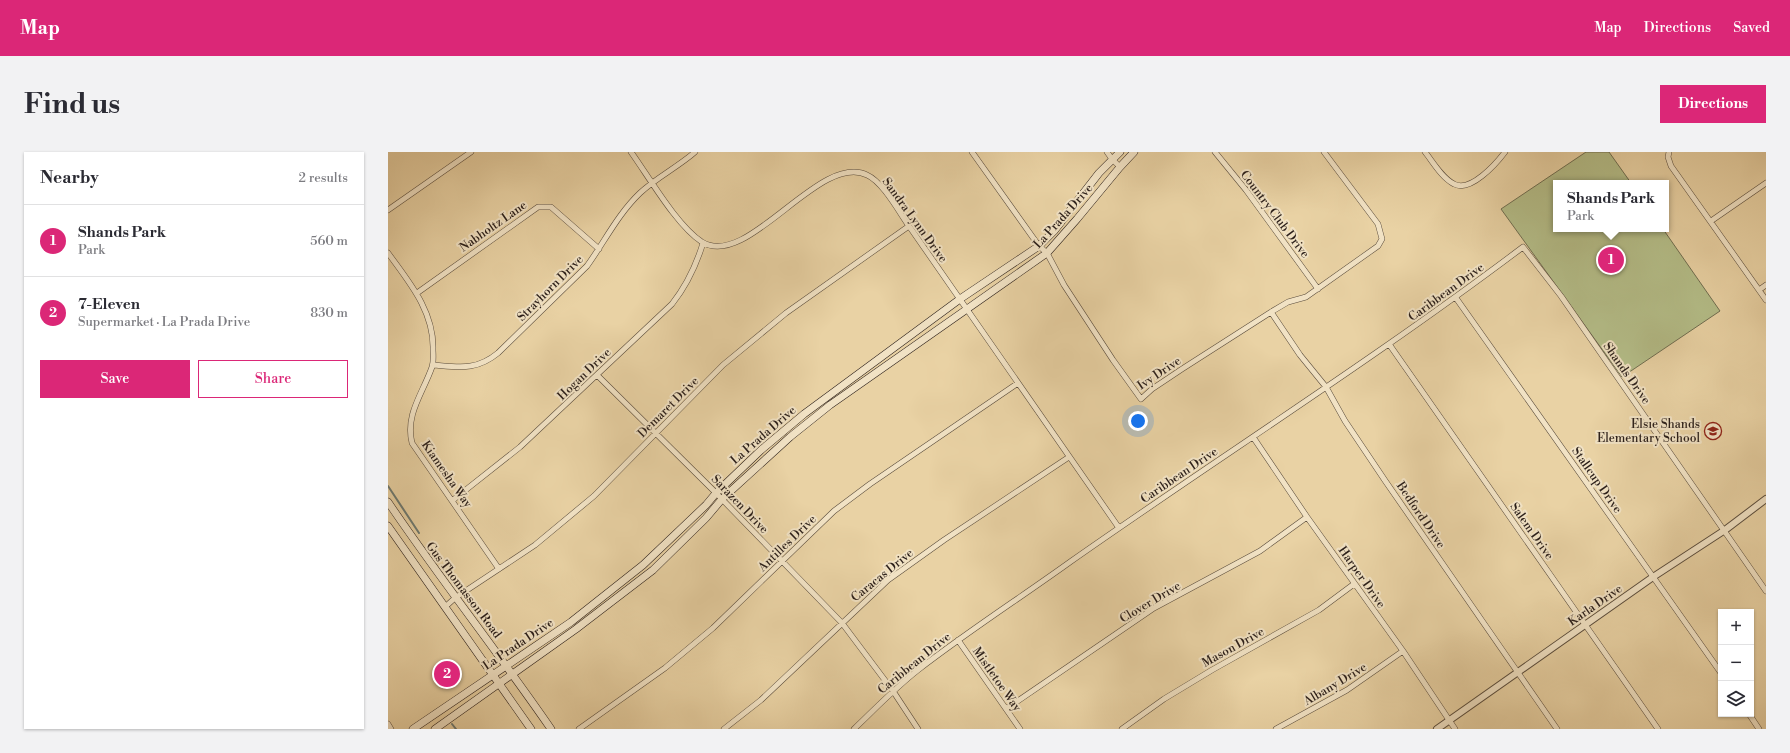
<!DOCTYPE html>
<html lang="en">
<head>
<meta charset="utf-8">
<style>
  :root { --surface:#fff; --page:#f2f2f3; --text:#2b2b33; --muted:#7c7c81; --line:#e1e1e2; --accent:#db2777 }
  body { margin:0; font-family:"Libre Bodoni",serif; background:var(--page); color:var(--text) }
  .controls { position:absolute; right:12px; bottom:12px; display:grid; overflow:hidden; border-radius:0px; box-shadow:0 1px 3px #0004 }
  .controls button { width:36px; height:36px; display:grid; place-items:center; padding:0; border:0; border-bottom:1px solid var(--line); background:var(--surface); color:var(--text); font:20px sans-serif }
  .you { position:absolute; left:750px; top:269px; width:14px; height:14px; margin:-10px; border:3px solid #fff; border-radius:50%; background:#1a73e8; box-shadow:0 0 0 6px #1a73e833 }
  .badge { display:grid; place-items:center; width:26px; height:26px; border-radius:50%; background:var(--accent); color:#fff; font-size:13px; font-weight:700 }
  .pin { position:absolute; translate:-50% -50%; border:2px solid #fff; box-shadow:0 1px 4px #0006 }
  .popup { position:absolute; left:1165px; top:28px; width:116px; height:52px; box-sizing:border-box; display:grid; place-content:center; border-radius:0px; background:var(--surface); filter:drop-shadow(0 1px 3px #0005); font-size:13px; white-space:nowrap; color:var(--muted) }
  .popup b { font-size:15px; color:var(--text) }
  .popup::after { content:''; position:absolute; left:50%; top:100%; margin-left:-8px; border:8px solid transparent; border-top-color:var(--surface) }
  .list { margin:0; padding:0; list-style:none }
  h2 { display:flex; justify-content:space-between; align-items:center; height:52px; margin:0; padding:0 16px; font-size:17px }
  h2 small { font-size:13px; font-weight:400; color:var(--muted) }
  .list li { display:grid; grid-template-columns:26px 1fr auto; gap:12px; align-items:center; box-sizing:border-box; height:72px; padding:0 16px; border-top:1px solid var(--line) }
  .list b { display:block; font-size:15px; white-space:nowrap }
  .list p { margin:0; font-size:13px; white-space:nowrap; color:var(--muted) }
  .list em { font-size:13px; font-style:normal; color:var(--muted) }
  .actions { display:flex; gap:8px; padding:12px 16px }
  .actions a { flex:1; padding:9px 0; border:1px solid var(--accent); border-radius:0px; text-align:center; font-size:14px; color:var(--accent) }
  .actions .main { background:var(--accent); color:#fff }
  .icon { flex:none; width:22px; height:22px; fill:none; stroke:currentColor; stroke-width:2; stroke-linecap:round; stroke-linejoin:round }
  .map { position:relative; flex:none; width:1378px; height:577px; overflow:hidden; border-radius:0px }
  header { display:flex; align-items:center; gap:24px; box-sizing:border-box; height:56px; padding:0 20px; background:var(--accent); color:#fff }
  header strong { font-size:19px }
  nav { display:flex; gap:22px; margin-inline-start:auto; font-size:14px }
  .intro { display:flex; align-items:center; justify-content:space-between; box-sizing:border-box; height:96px; padding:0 24px }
  h1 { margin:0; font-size:28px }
  .button { padding:10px 18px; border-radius:0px; background:var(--accent); color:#fff; font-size:14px; font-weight:700 }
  main { display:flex; gap:24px; padding:0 24px }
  aside { flex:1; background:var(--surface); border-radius:0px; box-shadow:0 1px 3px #0004 }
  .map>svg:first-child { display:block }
  .green { fill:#b4bd88; stroke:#706e51 }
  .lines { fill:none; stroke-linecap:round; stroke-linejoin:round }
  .stream { stroke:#6d7a72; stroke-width:2 }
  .minor-casing { stroke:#5a4c3c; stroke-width:6 }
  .tertiary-casing { stroke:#5a4c3c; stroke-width:8 }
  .secondary-casing { stroke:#2b1f1a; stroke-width:8 }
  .minor { stroke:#f1e2c4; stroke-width:5 }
  .tertiary { stroke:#f1e2c4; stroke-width:6 }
  .secondary { stroke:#f1e2c4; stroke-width:7 }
  .labels { text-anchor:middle; stroke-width:4; stroke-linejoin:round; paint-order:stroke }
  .street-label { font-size:12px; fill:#2b1f1a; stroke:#f1e2c4 }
  .poi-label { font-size:12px; fill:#2b1f1a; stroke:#f1e2c4; text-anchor:end }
</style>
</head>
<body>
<header>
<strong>Map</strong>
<nav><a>Map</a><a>Directions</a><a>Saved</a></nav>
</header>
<div class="intro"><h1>Find us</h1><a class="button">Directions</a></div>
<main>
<aside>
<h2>Nearby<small>2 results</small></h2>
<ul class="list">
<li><span class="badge">1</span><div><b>Shands Park</b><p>Park</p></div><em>560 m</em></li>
<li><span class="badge">2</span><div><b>7-Eleven</b><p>Supermarket · La Prada Drive</p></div><em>830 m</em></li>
</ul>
<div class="actions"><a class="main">Save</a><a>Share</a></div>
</aside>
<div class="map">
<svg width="1378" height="577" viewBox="0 0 1378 577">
  <rect width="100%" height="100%" fill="#e9d2a4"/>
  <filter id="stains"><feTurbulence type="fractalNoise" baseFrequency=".005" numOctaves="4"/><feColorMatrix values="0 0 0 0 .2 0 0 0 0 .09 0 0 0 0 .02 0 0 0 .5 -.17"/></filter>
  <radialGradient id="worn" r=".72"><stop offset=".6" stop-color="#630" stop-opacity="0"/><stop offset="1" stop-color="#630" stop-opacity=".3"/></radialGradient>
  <path class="green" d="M1198,0H1221L1243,31H1168V77H1275L1332,159L1234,225L1113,57Z"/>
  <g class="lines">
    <path class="stream" d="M0,334L31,381
      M64,572L68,577"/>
    <g class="minor-casing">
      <path id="minor" d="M243,0C261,25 289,74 314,90C360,118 431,0 479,23C495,30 511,60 521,74L731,376
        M584,0L651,94L659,101L676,133L725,208L753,247L764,237L794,217L883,160L900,150L918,145L990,94L994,87L990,72L936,0
        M719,0L724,7L732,15
        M827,0L858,38L930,137
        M1037,0C1045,10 1054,26 1066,32C1082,41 1108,12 1117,0
        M1281,0L1280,5L1283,14L1378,148
        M0,58L83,0
        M1323,69L1378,31
        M0,101C21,130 46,159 45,197C45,202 46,209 44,215C35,241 17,262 24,291L111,417
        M1371,138L1378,133
        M29,141L150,55H163L211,97
        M1068,146L1333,521
        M883,160L912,203L938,235L957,269L998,330L1169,577
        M1001,192L1270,577
        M45,213C71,215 88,219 110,201L199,114C217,89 230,62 252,41C269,25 290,15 307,0
        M209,223L328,341L454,471L505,539L530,577
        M865,285L919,365L1015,499L1067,577
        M65,348L132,295L284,152C299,133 308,114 315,91
        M57,455L67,446L147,393L206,344L335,213L398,161L521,74
        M570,488L632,577
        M618,557L766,456L872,399L919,365
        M1361,562L1371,577
        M0,572L3,577
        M191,577L277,516L325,476L446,359L482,332L630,231
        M336,577L373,548L500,428L556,388L681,305
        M466,577C487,557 507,536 530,518C579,480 632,446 682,410C833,304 988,206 1135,95L1173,144L1378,439
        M734,577L776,547L824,518L931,458L966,432
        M888,577L959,538L1015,499"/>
    </g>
    <g class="tertiary-casing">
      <path id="tertiary" d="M1049,577L1265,425L1337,378L1378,347"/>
    </g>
    <g class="secondary-casing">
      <path id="secondary" d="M0,350C52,427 110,500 163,577
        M0,374L143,577
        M25,577L183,470L255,413L318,353L328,341L373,298L416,262L572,147L651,94L666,79L711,21L732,0
        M47,577L188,477L265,418L318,366L334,347L402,285L442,253L659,101L689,67L732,15L746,0"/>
    </g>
    <use href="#minor" class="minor"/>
    <use href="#tertiary" class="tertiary"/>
    <use href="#secondary" class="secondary"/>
  </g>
  <defs>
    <g id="school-ring" transform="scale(0.9)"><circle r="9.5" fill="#f1e2c4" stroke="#8f2418" stroke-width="1.5"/><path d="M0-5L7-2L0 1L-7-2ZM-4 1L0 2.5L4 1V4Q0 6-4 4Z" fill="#8f2418"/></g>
  </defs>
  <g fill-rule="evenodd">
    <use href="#school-ring" x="1325" y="279"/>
  </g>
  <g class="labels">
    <g class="street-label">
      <text transform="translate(887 62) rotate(53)" y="4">Country Club Drive</text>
      <text transform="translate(675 64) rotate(-48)" y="4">La Prada Drive</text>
      <text transform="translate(527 68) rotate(54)" y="4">Sandra Lynn Drive</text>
      <text transform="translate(105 74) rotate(-35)" y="4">Nabholtz Lane</text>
      <text transform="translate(162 136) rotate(-45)" y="4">Strayhorn Drive</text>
      <text transform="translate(1058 140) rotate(-36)" y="4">Caribbean Drive</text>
      <text transform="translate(771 221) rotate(-34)" y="4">Ivy Drive</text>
      <text transform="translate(1239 221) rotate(55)" y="4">Shands Drive</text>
      <text transform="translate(196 222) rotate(-44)" y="4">Hogan Drive</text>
      <text transform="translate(280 255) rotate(-45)" y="4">Demaret Drive</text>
      <text transform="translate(375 283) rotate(-41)" y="4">La Prada Drive</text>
      <text transform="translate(59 322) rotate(55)" y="4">Kiamesha Way</text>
      <text transform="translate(791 323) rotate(-34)" y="4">Caribbean Drive</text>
      <text transform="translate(1209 328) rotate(55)" y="4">Stallcup Drive</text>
      <text transform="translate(352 352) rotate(46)" y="4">Sarazen Drive</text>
      <text transform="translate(1033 363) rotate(56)" y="4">Bedford Drive</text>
      <text transform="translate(1144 379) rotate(55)" y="4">Salem Drive</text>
      <text transform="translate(399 391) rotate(-44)" y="4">Antilles Drive</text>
      <text transform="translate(494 423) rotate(-39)" y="4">Caracas Drive</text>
      <text transform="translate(974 425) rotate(55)" y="4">Harper Drive</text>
      <text transform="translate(76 438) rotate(53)" y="4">Gus Thomasson Road</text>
      <text transform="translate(762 450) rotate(-31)" y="4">Clover Drive</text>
      <text transform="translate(1207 453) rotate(-35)" y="4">Karla Drive</text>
      <text transform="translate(130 492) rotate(-34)" y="4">La Prada Drive</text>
      <text transform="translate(845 495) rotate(-29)" y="4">Mason Drive</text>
      <text transform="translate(526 511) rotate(-39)" y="4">Caribbean Drive</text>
      <text transform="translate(609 527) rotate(55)" y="4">Mistletoe Way</text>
      <text transform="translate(947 532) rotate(-31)" y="4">Albany Drive</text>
    </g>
    <g class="poi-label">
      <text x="1312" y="276">Elsie Shands<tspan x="1312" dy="14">Elementary School</tspan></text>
    </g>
  </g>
  <rect width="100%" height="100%" filter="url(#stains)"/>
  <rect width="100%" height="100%" fill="url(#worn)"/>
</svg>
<div class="controls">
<button>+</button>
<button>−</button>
<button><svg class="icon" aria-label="layers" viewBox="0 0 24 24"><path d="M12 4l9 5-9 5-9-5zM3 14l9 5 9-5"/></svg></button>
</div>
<div class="you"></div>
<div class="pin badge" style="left:1223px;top:108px">1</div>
<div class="popup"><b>Shands Park</b>Park</div>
<div class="pin badge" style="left:59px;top:522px">2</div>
</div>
</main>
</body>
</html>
